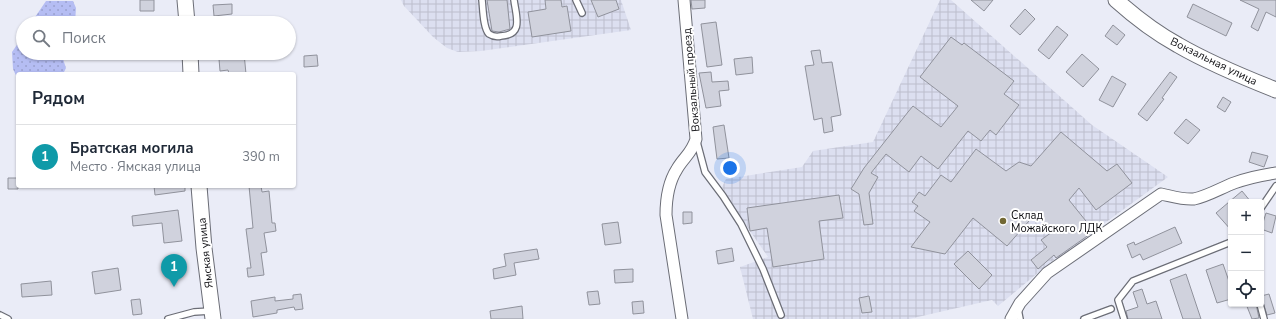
<!DOCTYPE html>
<html lang="ru">
<head>
<meta charset="utf-8">
<style>
  :root { --surface:#fff; --page:#f2f2f3; --text:#1f2937; --muted:#747a83; --line:#e0e1e3; --accent:#111827 }
  body { margin:0; font-family:"Nunito Sans",sans-serif; background:var(--page); color:var(--text) }
  .controls { position:absolute; right:12px; bottom:12px; display:grid; overflow:hidden; border-radius:4px; box-shadow:0 1px 3px #0004 }
  .controls button { width:36px; height:36px; display:grid; place-items:center; padding:0; border:0; border-bottom:1px solid var(--line); background:var(--surface); color:var(--text); font:20px sans-serif }
  .you { position:absolute; left:730px; top:168px; width:14px; height:14px; margin:-10px; border:3px solid #fff; border-radius:50%; background:#1a73e8; box-shadow:0 0 0 6px #1a73e833 }
  .badge { display:grid; place-items:center; width:26px; height:26px; border-radius:50%; background:var(--accent); color:#fff; font-size:13px; font-weight:700 }
  .pin { position:absolute; translate:-50% -33px; filter:drop-shadow(0 1px 2px #0008) }
  .pin::after { content:''; position:absolute; top:21px; width:14px; height:12px; background:inherit; clip-path:polygon(0 0,100% 0,50% 100%) }
  .list { margin:0; padding:0; list-style:none }
  h2 { display:flex; justify-content:space-between; align-items:center; height:52px; margin:0; padding:0 16px; font-size:17px }
  h2 small { font-size:13px; font-weight:400; color:var(--muted) }
  .list li { display:grid; grid-template-columns:26px 1fr auto; gap:12px; align-items:center; box-sizing:border-box; height:64px; padding:0 16px; border-top:1px solid var(--line) }
  .list b { display:block; font-size:15px; white-space:nowrap }
  .list p { margin:0; font-size:13px; white-space:nowrap; color:var(--muted) }
  .list em { font-size:13px; font-style:normal; color:var(--muted) }
  .icon { flex:none; width:22px; height:22px; fill:none; stroke:currentColor; stroke-width:2; stroke-linecap:round; stroke-linejoin:round }
  .map { position:relative; flex:none; width:1276px; height:319px; overflow:hidden }
  .search { position:absolute; background:var(--surface); box-shadow:0 1px 3px #0004; left:16px; top:16px; width:280px; height:44px; display:flex; align-items:center; gap:10px; box-sizing:border-box; padding:0 14px; border-radius:22px; color:var(--muted); font-size:15px }
  .panel { position:absolute; background:var(--surface); box-shadow:0 1px 3px #0004; left:16px; top:72px; width:280px; height:116px; border-radius:4px }
  .map>svg:first-child { display:block }
  .industrial { fill:url(#industrial-grid) }
  .grass { fill:url(#grass-dots) }
  .building { fill:#d0d2dd; stroke:#90929c }
  .lines { fill:none; stroke-linecap:round; stroke-linejoin:round }
  .lane-casing { stroke:#6b6d76; stroke-width:8 }
  .street-casing { stroke:#6b6d76; stroke-width:13 }
  .secondary-casing { stroke:#6b6d76; stroke-width:17 }
  .lane { stroke:#fff; stroke-width:5.5 }
  .street { stroke:#fff; stroke-width:11 }
  .secondary { stroke:#fff; stroke-width:15 }
  .poi-dot { fill:#726834; stroke:#fff; stroke-width:1.5 }
  .labels { text-anchor:middle; stroke-width:4; stroke-linejoin:round; paint-order:stroke }
  .street-label { font-size:11px; fill:#0c0c10; stroke:#fff }
  .poi-label { font-size:11px; fill:#0c0c10; stroke:#fff; text-anchor:start }
</style>
</head>
<body>
<div class="map">
<svg width="1276" height="319" viewBox="0 0 1276 319">
  <defs>
    <pattern id="industrial-grid" width="8" height="8" patternUnits="userSpaceOnUse"><rect width="8" height="8" fill="#dcdff0"/><path d="M0 4h8M4 0v8" fill="none" stroke="#bcbecd"/></pattern>
    <pattern id="grass-dots" width="8" height="8" patternUnits="userSpaceOnUse"><rect width="8" height="8" fill="#b5bdf3"/><path d="M2 2h.1M6 6h.1" fill="none" stroke="#9aa1cf" stroke-width="1.8" stroke-linecap="round"/></pattern>
  </defs>
  <rect width="100%" height="100%" fill="#eaecf7"/>
  <path class="industrial" d="M401,0H621L631,30L481,51L458,52L447,48L433,37L404,6Z
    M940,0H951L1092,125L1168,177L1098,228L1059,261L1056,258L998,306L992,300L909,319H753L740,267L768,257L750,231L722,187L726,179L802,167L813,151L873,142Z"/>
  <path class="grass" d="M46,1H73L76,8L75,23H31Z
    M23,36V53H61L66,68L63,74H18V80L13,69L12,52Z"/>
  <path class="building" d="M140,0H154V11H140Z
    M487,0H507L510,29L499,32L492,31Z
    M545,0H561L562,7L567,6L571,31L532,37L528,12L546,9Z
    M591,0H616L619,9L598,17Z
    M691,0H705V8L692,9Z
    M971,0H993L984,11Z
    M1240,0H1276V17L1266,12L1258,31L1251,27L1259,9Z
    M232,4V14L214,16L213,5Z
    M1193,4L1232,23L1226,36L1187,17Z
    M1025,9L1035,19L1020,35L1010,26Z
    M716,22L722,65L707,67L701,24Z
    M1113,25L1125,35L1117,45L1105,36Z
    M1057,26L1068,35L1049,59L1038,50Z
    M951,37L962,45L964,43L1014,81L1004,94L1019,105L996,135L990,130L981,141L968,131L938,169L921,156L909,172L886,154L871,173L878,177L869,193L873,224L864,225L859,194L851,189L864,168L908,112L913,106L941,127L958,106L920,77Z
    M820,50L822,63L832,62L841,115L831,117L833,131L824,133L822,118L814,120L805,66L814,65L811,51Z
    M228,53H244L246,74H229L228,70L220,71L219,59L228,58Z
    M1082,54L1099,69L1083,87L1066,72Z
    M317,55L318,66L304,67V56Z
    M752,57L753,73L736,75L734,59Z
    M711,72L712,82L728,81L729,90L719,91L721,106L706,108L699,73Z
    M1170,72L1177,77L1162,98L1164,99L1147,121L1138,114Z
    M1112,76L1126,84L1113,107L1099,100Z
    M1223,97L1231,102L1225,112L1217,107Z
    M1186,119L1200,130L1188,144L1174,133Z
    M724,125L729,158L717,159L713,127Z
    M1061,132L1107,171L1117,164L1132,183L1096,210L1079,188L1069,200L1094,231L1093,232L1056,258L1054,255L1038,269L1031,260L1047,247L1041,240L1052,232L1036,213L1007,246L973,218L945,254L911,247L930,222L914,211L918,206L912,202L919,192L925,196L941,175L951,182L976,149L1006,171L1019,162L1031,166Z
    M1252,152L1268,156L1264,167L1249,162Z
    M8,178H18V189H8Z
    M154,186H185V191L155,195Z
    M249,186H261L262,192L269,191L272,223H275L276,231L264,233L267,252L261,253L264,275L248,277L247,268H251L246,229L253,228Z
    M1242,191L1251,202H1231V230L1216,213Z
    M839,195L843,218L819,221L824,259L773,267L767,228L750,231L747,208Z
    M178,210L182,241L164,243L162,223L133,226L132,216Z
    M683,212H692V223L683,224Z
    M1266,213L1276,216L1272,233L1261,229Z
    M618,222L621,243L605,245L602,224Z
    M1175,227L1182,243L1143,260L1140,254L1132,258L1127,245L1134,242L1135,245Z
    M732,248L734,261L718,264L716,251Z
    M537,249L539,259L514,263L516,275L494,279L493,269L506,266L504,254Z
    M968,251L992,275L979,289L954,264Z
    M1223,264L1231,287V299L1217,303L1206,270Z
    M118,268L121,290L95,294L92,272Z
    M633,269V282L615,283L614,270Z
    M1186,274L1201,319H1183L1170,280Z
    M51,281L52,295L22,297L21,284Z
    M1142,289L1147,304L1156,301L1162,319H1128L1126,311L1138,307L1133,292Z
    M598,291L600,304L589,305L587,292Z
    M301,294L303,309L295,310L294,307L277,310V313L253,317L251,301L275,297V301L293,299V295Z
    M1269,294L1275,313L1267,315L1261,296Z
    M869,296L872,312L862,313L859,298Z
    M140,299L142,314L133,315L131,300Z
    M643,301L644,313L633,314L632,302Z
    M1246,304H1256L1259,318L1252,319Z
    M522,306L523,319H491L490,311Z"/>
  <g class="lines">
    <g class="lane-casing">
      <path id="lane" d="M482,0C483,8 483,28 489,34C492,36 497,37 501,36C524,35 516,16 514,0
        M576,0L582,13
        M697,142L705,172L723,196L741,224L763,269L781,315
        M1261,208L1276,186
        M1260,304L1264,319
        M1018,309L1020,319
        M0,315L8,319
        M168,319L194,312L211,311
        M1084,319L1111,309
        M1124,319L1118,300L1133,281L1231,242"/>
    </g>
    <g class="street-casing">
      <path id="street" d="M682,319L666,215C666,198 668,183 677,169C684,157 692,153 696,139L684,0
        M1011,319L1020,303L1047,273L1161,194C1171,196 1183,200 1194,199C1208,196 1221,188 1234,183C1248,178 1262,175 1276,173"/>
    </g>
    <g class="secondary-casing">
      <path id="secondary" d="M185,0L187,23
        M1116,0C1135,17 1156,33 1178,45C1209,63 1243,77 1276,90
        M190,53L191,74
        M199,186L204,248L213,319"/>
    </g>
    <use href="#lane" class="lane"/>
    <use href="#street" class="street"/>
    <use href="#secondary" class="secondary"/>
  </g>
  <circle class="poi-dot" cx="1003" cy="221" r="4"/>
  <g class="labels">
    <g class="street-label">
      <text transform="translate(1214 61) rotate(26)" y="4">Вокзальная улица</text>
      <text transform="translate(691 80) rotate(-95)" y="4">Вокзальный проезд</text>
      <text transform="translate(205 253) rotate(-96)" y="4">Ямская улица</text>
    </g>
    <g class="poi-label">
      <text x="1011" y="219">Склад<tspan x="1011" dy="13">Можайского ЛДК</tspan></text>
    </g>
  </g>
</svg>
<div class="controls">
<button>+</button>
<button>−</button>
<button><svg class="icon" aria-label="locate" viewBox="0 0 24 24"><circle cx="12" cy="12" r="6"/><path d="M12 2v4M12 18v4M2 12h4M18 12h4"/></svg></button>
</div>
<div class="you"></div>
<div class="pin badge" style="left:174px;top:287px;background:#0f9aa8">1</div>
<div class="search"><svg class="icon" aria-label="search" viewBox="0 0 24 24"><circle cx="10" cy="10" r="6"/><path d="M15 15l6 6"/></svg>Поиск</div>
<section class="panel">
<h2>Рядом<small></small></h2>
<ul class="list">
<li><span class="badge" style="background:#0f9aa8">1</span><div><b>Братская могила</b><p>Место · Ямская улица</p></div><em>390 m</em></li>
</ul>
</section>
</div>
</body>
</html>
